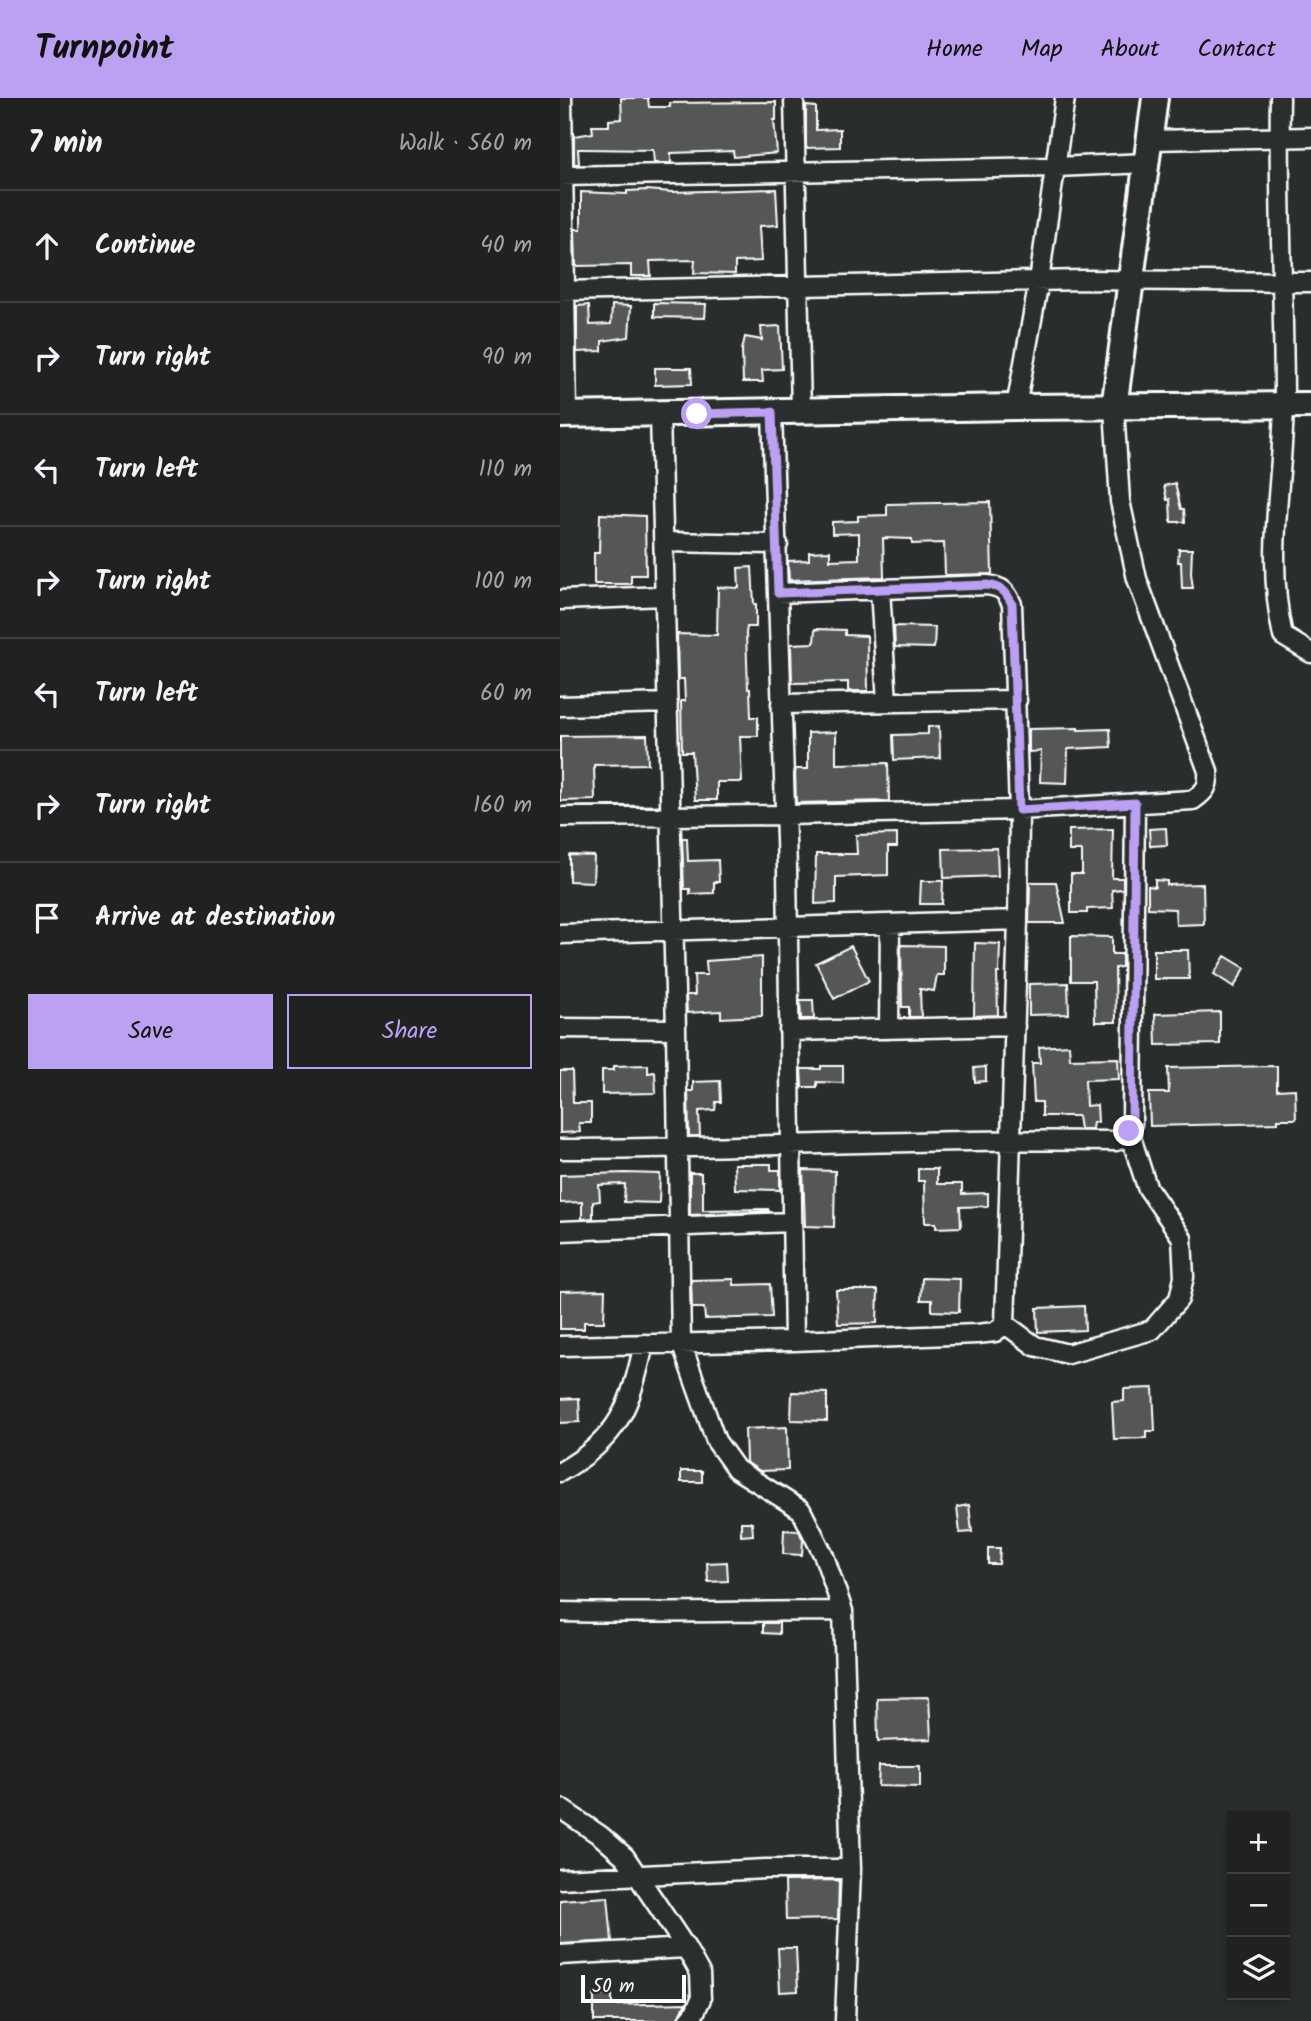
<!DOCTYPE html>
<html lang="en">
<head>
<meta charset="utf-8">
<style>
  :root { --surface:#202222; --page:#2d2f2f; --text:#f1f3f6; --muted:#a2a4a5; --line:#3d3f40; --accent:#bca0f2 }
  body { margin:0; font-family:Kalam,sans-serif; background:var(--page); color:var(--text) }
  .controls { position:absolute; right:21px; bottom:21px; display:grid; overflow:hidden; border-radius:0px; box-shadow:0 4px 10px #0003 }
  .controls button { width:63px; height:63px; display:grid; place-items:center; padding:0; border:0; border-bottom:2px solid var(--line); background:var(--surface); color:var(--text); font:35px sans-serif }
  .scale { position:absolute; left:21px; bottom:18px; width:105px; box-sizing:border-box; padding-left:7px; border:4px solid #fff; border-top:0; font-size:19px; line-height:24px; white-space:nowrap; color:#fff; -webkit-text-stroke:5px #2a2d2e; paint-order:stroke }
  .stop { position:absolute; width:21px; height:21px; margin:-16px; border:5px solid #bca0f2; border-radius:50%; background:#fff }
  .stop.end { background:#bca0f2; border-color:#fff; box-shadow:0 2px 7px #0008 }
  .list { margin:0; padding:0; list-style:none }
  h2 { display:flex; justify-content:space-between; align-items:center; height:91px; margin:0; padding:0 28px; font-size:30px }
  h2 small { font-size:23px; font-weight:400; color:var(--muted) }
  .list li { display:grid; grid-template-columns:46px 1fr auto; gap:21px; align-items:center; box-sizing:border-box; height:112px; padding:0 28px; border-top:2px solid var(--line) }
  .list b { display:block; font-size:26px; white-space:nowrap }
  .list em { font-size:23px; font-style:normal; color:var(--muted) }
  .actions { display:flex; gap:14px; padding:21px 28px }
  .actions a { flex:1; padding:16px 0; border:2px solid var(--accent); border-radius:0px; text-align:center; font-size:24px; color:var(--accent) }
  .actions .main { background:var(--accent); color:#111 }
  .icon { flex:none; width:38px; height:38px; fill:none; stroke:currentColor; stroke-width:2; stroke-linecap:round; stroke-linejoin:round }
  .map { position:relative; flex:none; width:751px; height:1923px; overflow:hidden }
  header { display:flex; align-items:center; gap:42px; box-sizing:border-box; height:98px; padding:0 35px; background:var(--accent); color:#111 }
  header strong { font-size:33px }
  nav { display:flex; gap:38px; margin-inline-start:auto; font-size:24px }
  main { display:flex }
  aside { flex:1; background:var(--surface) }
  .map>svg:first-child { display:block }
  .building { fill:#555758; stroke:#fff; stroke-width:2 }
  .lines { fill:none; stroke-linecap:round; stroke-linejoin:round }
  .street-casing { stroke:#fff; stroke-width:23 }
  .secondary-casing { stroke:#fff; stroke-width:30 }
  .street { stroke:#2a2d2e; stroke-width:18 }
  .secondary { stroke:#2a2d2e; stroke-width:24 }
  .route { stroke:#bca0f2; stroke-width:9 }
</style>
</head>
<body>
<header>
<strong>Turnpoint</strong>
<nav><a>Home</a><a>Map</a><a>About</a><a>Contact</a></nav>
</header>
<main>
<aside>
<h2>7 min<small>Walk · 560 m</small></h2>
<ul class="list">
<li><svg class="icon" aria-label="ahead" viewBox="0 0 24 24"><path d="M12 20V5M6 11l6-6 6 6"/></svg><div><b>Continue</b></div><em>40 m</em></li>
<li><svg class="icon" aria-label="right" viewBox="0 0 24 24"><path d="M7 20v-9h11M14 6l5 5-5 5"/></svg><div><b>Turn right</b></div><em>90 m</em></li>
<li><svg class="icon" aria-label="left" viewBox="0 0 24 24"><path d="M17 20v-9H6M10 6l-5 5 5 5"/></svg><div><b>Turn left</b></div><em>110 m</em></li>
<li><svg class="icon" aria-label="right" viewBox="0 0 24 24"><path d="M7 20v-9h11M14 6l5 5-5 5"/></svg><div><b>Turn right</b></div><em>100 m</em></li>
<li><svg class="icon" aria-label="left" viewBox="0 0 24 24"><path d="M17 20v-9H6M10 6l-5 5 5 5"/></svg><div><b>Turn left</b></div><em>60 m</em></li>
<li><svg class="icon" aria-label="right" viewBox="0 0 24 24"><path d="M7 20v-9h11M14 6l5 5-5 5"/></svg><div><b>Turn right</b></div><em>160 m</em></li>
<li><svg class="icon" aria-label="arrive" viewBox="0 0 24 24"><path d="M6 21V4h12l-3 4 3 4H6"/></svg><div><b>Arrive at destination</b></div></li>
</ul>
<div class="actions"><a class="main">Save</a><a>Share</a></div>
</aside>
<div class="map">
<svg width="751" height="1923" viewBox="0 0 751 1923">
  <rect width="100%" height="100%" fill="#2a2d2e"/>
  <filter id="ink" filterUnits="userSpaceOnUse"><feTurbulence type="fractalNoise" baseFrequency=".0143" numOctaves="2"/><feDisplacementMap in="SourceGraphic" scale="14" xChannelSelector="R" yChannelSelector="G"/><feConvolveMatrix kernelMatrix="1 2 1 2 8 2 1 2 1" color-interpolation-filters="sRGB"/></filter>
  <g filter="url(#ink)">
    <path class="building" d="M61,0H88L89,9H110V5L216,4V22H214L217,55L174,59L173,53L111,55V65H94L93,52L23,51H18L19,66H14V38L33,35L32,28H49V22L62,21Z
      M246,8L256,9V32L280,31V49L246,50Z
      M216,91L218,127L199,128L201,163L175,164V176L134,175L135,162L90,163L91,178H71V167L16,168L15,131H21V94L67,96V93L87,92L112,94Z
      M94,205L146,206L145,220L94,219Z
      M29,207L30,227L51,226L52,207L71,208L69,239L42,243V253L17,254V208Z
      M220,228L222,271L202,272L203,284H183L182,252L185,239L202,242L201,229Z
      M95,270H131L132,286L95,287Z
      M615,385L621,411H624L625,424H611L610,401L607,402L604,388Z
      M430,404L432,476L385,477L384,445L352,446V441L323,440L324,479L229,482L228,463L249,462V454L270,453V462L299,461V435L272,436V424L298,423V418L327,417V406Z
      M40,416L85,418L86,477H71V486H34V455H39Z
      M619,451H632L631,475L633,490H622L621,464H618Z
      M192,469L194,506H196V529H187L186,535L188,591H190L191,619H198V638H180L182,684H157V702H135L132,654H122L121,603H125L124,581H118L117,536L157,537L158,489L179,490L178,470Z
      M334,528L375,529L374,550L335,549Z
      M255,531L285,532V537L307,538L308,593H288V584L232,585L231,546L254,545Z
      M379,628L380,660L334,662L333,637L368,636V629Z
      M518,630V632L550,631L551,649L508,651L507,685L480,684L481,653L469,654V631Z
      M276,634V666L328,665L329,703L236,705L235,671H248V635Z
      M87,637L88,666L34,667L35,702L0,703V638Z
      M606,730L607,747L590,748L589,731Z
      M553,731L552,780H563V791L552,792L553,810L527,811V815H511V776H522V753H509V732Z
      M337,736V749H328V777L276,779V805L255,806L256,756H297L296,737Z
      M122,740H127L128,763L158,762L159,784H154V795L130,796V791H124Z
      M437,750L438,778L384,780L383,751Z
      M9,757L34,758L33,784L9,783Z
      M595,782L607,783V787L643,786L644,826L616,827L615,811L588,810V788L595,789Z
      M361,783H383L382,806H360Z
      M470,784H496L505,825H469Z
      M511,838L552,839V856H562V869L555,870L556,924H535L534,883H511Z
      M415,845L440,846L439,875H437L438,917L414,918Z
      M341,847L384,848V877H377L374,893L360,891L361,919H349V909H342Z
      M291,848L309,883L274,901L256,865Z
      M594,852H628L629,881H594Z
      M665,858L685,870L674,889L654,876Z
      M202,859V918L161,920V913L127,915L126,897H135L134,877H147L146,863Z
      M508,885L509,916L469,917V886Z
      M240,902H253L254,921H241Z
      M660,914V946L596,947L595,916Z
      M509,947L510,961L558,960L559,981L525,982L526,1008L537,1007L538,1024H533L532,1031H520L518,1018H482V1004H474L472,965H480L479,949Z
      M88,967V975L95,974L96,995L42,996V972H54V968Z
      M261,968H283V985L257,984V989H242L241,971H261Z
      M717,968V992L735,991L736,1021H718V1025L590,1028L589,995H609L608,970Z
      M426,969V983L415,984L414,970Z
      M0,973H12L13,1005H31V1025H19L20,1034L0,1035Z
      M160,983L161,1004H156L155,1012L139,1013L140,1038H129L128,993H133V984Z
      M174,1066H211V1072H220V1092L175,1091Z
      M358,1071H377V1086H402V1096L428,1095V1108L400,1109L401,1129L376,1130V1125H365L364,1083H358Z
      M243,1072L275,1073L274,1129L245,1128Z
      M65,1075L100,1076L99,1105L64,1104L65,1086L39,1087L40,1103L33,1104V1120L22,1121V1104L0,1105V1077Z
      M130,1075H141V1083H143V1112L208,1111L209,1113L130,1117Z
      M362,1180L400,1181L399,1214L372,1213V1202H361Z
      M174,1181V1187L210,1186L212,1219L145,1221L144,1210H132L131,1182Z
      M45,1192L44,1224H24V1231H0V1193Z
      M276,1192H318L317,1225L278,1226Z
      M524,1208L525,1232L478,1234L477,1210Z
      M593,1290L595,1333H586V1340L554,1341L552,1304L564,1303V1291Z
      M232,1294L267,1295V1323L231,1322Z
      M19,1300L20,1324L0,1325V1301Z
      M227,1329L228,1372L200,1373L186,1364L185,1331Z
      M121,1373H142V1384H121Z
      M409,1407L412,1434L400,1435L397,1409Z
      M181,1424H192L193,1437L181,1438Z
      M224,1432L239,1433L243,1442L242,1457L223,1456Z
      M428,1450H440L439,1466H428Z
      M167,1464L168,1483L148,1484L147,1465Z
      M203,1525H219V1536L203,1535Z
      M369,1599L371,1641L318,1643L317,1600Z
      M319,1668H360V1689L318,1688Z
      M279,1782L278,1821L226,1822L225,1783Z
      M48,1799L52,1843L0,1846V1802Z
      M218,1850H236L238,1893L220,1894Z
      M34,1897H52V1907L126,1905L117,1923H34Z"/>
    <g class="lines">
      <g class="street-casing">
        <path id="street" d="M2,0L7,317
          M234,0L241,314
          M720,0C718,101 724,203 724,304C723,384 705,458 723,538L751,555
          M590,42L751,39
          M0,78L496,69L587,65
          M0,193L524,182L751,184
          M456,309L479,183L505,0
          M212,314L227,771L234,1243
          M100,316L116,931L121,1245L156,1343L176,1371L241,1412L264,1458L283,1513L291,1771L285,1923
          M104,444L218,446
          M320,491L327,604
          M0,502L105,498
          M221,606L457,602
          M0,608L108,605
          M0,719L225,717L459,712L633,702C646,693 649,688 648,673L577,481L560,403L554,310
          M0,836L458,822
          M0,930L116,931
          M329,931L330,827
          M229,933L455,928
          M0,1051C185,1050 370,1040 556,1043L564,1040L572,1026L575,705
          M0,1133L231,1124
          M445,1226L475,1248L508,1256L592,1232L619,1201L624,1179L622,1140L587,1089L569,1033
          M0,1248L234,1243L417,1236L435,1234L445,1226L458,822L459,712L452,506C446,493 442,489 427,487L218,495
          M0,1374C59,1341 70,1309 84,1246
          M0,1514C94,1516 188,1513 283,1513
          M0,1710L41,1738L65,1759L126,1850L140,1875L141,1901L134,1916L128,1923
          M0,1781L206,1771H291
          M0,1857L126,1850"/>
      </g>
      <g class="secondary-casing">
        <path id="secondary" d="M554,310L595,0
          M0,317L456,309L751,307"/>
      </g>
      <use href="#street" class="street"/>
      <use href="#secondary" class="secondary"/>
    </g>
  </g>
  <g class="lines" filter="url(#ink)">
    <path class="route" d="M137,316L212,314L218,495L427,487C442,489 446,493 452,506L459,712L575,705L572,1026L569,1033"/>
  </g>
</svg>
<div class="controls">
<button>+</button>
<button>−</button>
<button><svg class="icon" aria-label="layers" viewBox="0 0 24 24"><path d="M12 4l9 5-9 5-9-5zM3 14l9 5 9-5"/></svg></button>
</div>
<div class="scale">50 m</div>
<div class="stop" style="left:137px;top:316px"></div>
<div class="stop end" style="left:569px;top:1033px"></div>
</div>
</main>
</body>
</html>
